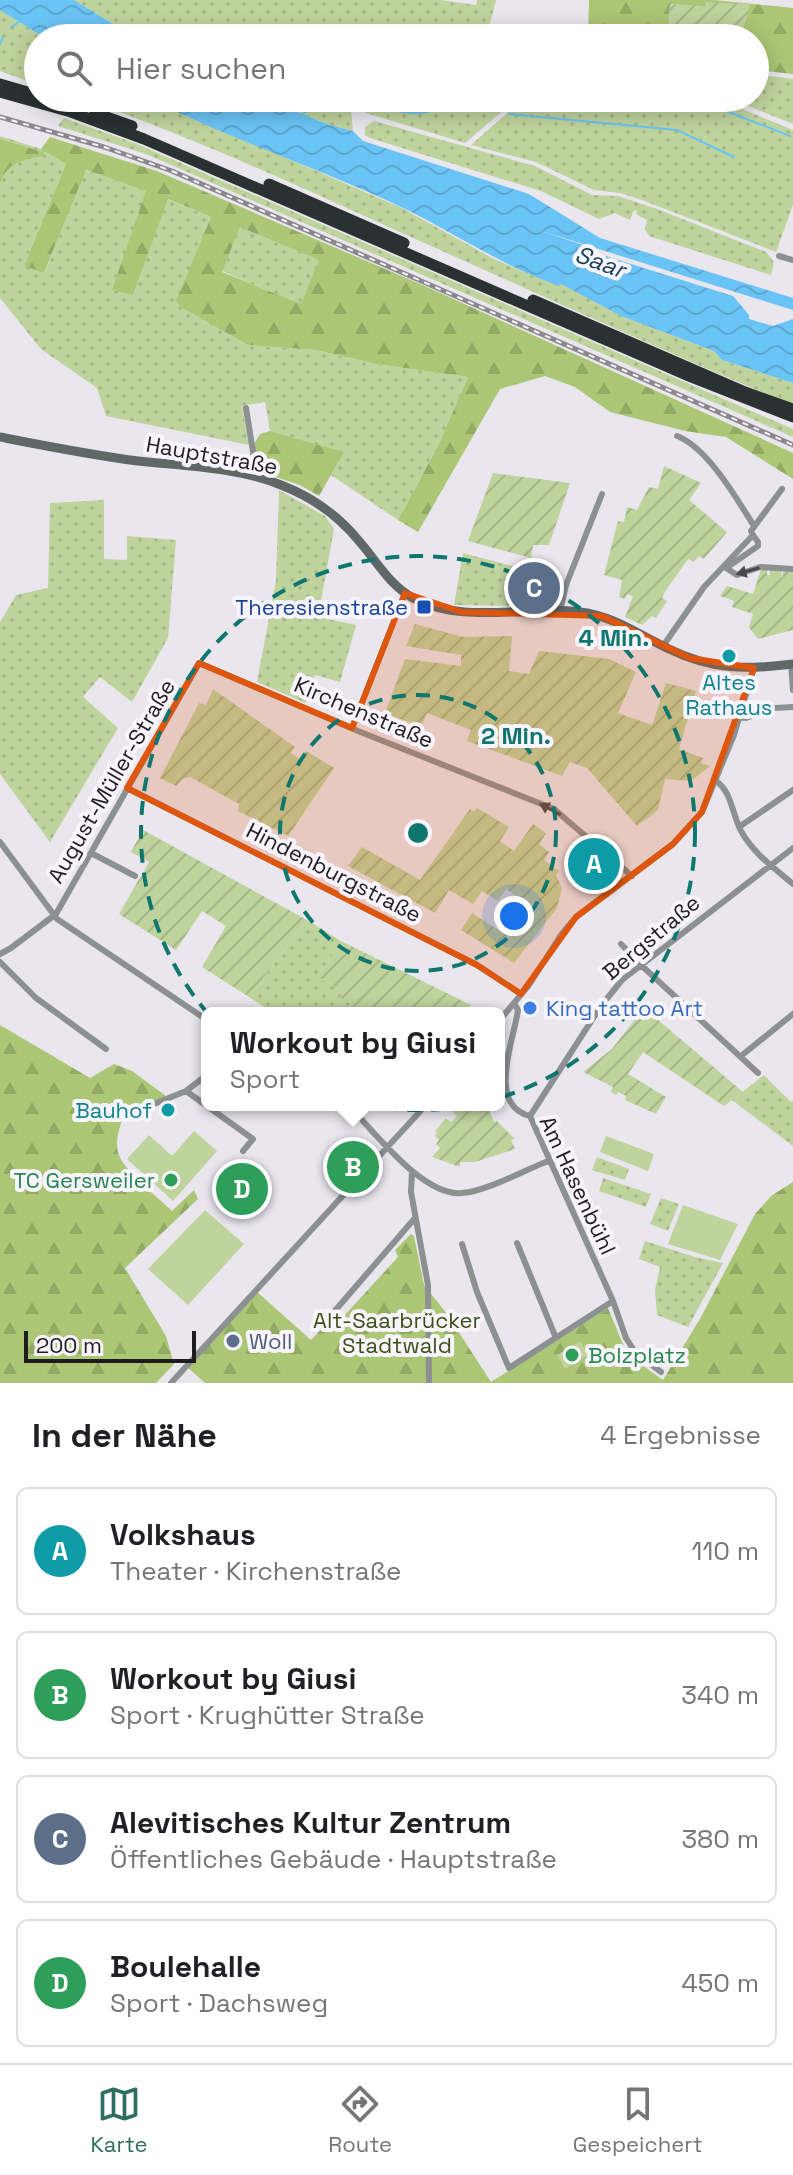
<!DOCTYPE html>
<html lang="de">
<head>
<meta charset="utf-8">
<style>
  :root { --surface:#fff; --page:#f6f6f6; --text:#202124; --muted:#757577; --line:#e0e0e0; --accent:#2e6e5d }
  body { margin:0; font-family:"Space Grotesk",sans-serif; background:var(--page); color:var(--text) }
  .scale { position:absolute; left:24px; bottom:20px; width:172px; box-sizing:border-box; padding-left:8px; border:4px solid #1e1c1f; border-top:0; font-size:22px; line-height:28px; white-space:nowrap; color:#1e1c1f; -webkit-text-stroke:6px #f8f4fc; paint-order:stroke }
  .you { position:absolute; left:514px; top:916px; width:28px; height:28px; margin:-20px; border:6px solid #fff; border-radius:50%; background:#1a73e8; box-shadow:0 0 0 12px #1a73e833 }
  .badge { display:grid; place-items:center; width:52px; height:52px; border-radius:50%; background:var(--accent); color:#fff; font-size:26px; font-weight:700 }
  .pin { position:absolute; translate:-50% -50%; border:4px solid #fff; box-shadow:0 2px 8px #0006 }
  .popup { position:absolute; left:201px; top:1007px; width:304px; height:104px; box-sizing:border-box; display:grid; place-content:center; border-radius:12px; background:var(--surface); filter:drop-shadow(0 2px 6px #0005); font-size:26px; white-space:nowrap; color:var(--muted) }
  .popup b { font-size:30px; color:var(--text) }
  .popup::after { content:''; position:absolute; left:50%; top:100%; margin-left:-16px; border:16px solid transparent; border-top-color:var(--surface) }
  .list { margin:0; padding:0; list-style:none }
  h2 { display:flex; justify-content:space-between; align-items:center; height:104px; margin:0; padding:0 32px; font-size:34px }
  h2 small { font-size:26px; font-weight:400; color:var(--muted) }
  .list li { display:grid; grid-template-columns:52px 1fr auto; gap:24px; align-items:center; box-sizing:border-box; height:128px; margin:0 16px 16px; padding:0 16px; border:2px solid var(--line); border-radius:12px }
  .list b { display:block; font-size:30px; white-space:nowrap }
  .list p { margin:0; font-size:26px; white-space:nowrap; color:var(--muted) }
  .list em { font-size:26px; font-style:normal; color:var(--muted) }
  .icon { flex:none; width:44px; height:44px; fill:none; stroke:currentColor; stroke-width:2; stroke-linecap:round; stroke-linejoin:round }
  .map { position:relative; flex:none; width:793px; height:1383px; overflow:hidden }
  .search { position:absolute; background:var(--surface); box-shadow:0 4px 20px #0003; left:24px; right:24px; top:24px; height:88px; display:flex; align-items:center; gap:20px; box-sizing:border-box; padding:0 28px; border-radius:44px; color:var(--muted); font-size:30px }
  .sheet { height:680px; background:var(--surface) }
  nav { display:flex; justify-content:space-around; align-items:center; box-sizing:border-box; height:112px; border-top:2px solid var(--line); background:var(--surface); font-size:22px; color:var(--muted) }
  nav a { display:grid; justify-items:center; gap:4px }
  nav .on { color:var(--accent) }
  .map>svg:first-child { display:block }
  .grass { fill:url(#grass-dots) }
  .forest { fill:url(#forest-firs); fill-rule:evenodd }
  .garden { fill:url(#garden-furrows) }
  .pitch { fill:#bfd39d }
  .water { fill:url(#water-waves) }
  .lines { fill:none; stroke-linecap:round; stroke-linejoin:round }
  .stream { stroke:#6ac3f5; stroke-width:2 }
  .street { stroke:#8c9090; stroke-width:6 }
  .secondary { stroke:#606767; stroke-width:9 }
  .highway { stroke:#293231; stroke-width:11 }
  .rail-casing { stroke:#8a878d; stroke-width:5 }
  .rail { stroke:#f8f4fc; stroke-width:2; stroke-dasharray:6; stroke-linecap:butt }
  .oneway { fill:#4a4a4c }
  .marked { fill:#de560d; fill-opacity:0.2; stroke:#de560d; stroke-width:6; stroke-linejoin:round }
  .ring { fill:none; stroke:#0f766e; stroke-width:4; stroke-dasharray:14 10 }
  .transit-dot { fill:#1a4fb4; stroke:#f8f4fc; stroke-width:3 }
  .culture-dot { fill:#0f9aa8; stroke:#f8f4fc; stroke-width:3 }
  .shop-dot { fill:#3f7fe0; stroke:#f8f4fc; stroke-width:3 }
  .leisure-dot { fill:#2e9e5b; stroke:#f8f4fc; stroke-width:3 }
  .service-dot { fill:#5c6f8a; stroke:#f8f4fc; stroke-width:3 }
  .labels { text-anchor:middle; stroke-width:8; stroke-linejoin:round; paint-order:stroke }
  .street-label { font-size:22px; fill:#1e1c1f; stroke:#f8f4fc }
  .transit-label { font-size:22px; fill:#164399; stroke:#f8f4fc; text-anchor:end }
  .culture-label { font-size:22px; fill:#0d838f; stroke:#f8f4fc }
  .shop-label { font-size:22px; fill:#366cbe; stroke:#f8f4fc; text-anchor:start }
  .leisure-label { font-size:22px; fill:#27864d; stroke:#f8f4fc; text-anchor:end }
  .park-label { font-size:22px; fill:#3e4f15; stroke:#f8f4fc }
  .service-label { font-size:22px; fill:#4e5e75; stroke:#f8f4fc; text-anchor:start }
  .water-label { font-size:24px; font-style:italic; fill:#1b4257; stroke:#f8f4fc }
  .centre { fill:#0f766e; stroke:#f8f4fc; stroke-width:4 }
  .ring-label { font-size:24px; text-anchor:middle; font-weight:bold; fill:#0f766e; stroke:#f8f4fc; stroke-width:8; stroke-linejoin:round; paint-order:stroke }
</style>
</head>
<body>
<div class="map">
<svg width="793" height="1383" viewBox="0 0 793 1383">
  <defs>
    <pattern id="grass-dots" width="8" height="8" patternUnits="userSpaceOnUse" patternTransform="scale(2)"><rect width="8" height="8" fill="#bfd39d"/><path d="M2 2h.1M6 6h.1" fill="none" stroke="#a4b587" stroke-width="1.8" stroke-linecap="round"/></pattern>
    <pattern id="forest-firs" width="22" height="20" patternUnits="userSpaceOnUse" patternTransform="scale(2)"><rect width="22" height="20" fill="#abc675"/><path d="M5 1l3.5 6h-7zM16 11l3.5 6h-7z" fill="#93aa65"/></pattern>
    <pattern id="garden-furrows" width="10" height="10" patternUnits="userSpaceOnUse" patternTransform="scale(2)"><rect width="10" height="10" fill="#bfd39d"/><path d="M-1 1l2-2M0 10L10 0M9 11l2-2" fill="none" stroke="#a4b587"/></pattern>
    <pattern id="water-waves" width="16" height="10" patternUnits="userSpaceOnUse" patternTransform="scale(2)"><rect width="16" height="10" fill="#6ac3f5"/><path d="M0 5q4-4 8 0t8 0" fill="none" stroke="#5ba7d2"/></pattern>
  </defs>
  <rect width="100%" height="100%" fill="#eae6ee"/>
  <path class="grass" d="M74,0H440L476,5L477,0H496L486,38H482L485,26L481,24L466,29L426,30L387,38H136Z
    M0,10L45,38H38V85L0,71Z
    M755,74L793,79V124L728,98H755Z
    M79,98H148L402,208L494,259L543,280L560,283L621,316L714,351L722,360L793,383V405C655,348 519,285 382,224C283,179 183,133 79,98Z
    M262,98H518L465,143L366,113L350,98L353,131L330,125Z
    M524,98H715L793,130V205L776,252L642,200L620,193L594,190L536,162L471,145Z
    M64,118L137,144L793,429V437L146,154L58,126Z
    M374,121L535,166L592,195L618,196L657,209L766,252L774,262L771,275L649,236L645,229L647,220L636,214L637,211L634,210L630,220L615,213L599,219L541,191L370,138L365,135V127Z
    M0,136L41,149L66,164L24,266L45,272L85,170L147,191L113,290L133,295L167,199L211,217L177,301L182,308L248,345L316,350L376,364L468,377L438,446L398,520L331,475L343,452L270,431L265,402L242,406L249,445L106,416L97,388L41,349L0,298Z
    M240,227L320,260L301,305L222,271Z
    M279,490L325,516L334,529L318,617L356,625L340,682L315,675L306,703L257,682L276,580Z
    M104,500V559L127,560V536L176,540L168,638L132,702L100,677L83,697L118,728L50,842L0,774V622L16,595L48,588L50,503Z
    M463,553L512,566L511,606L454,605Z
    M307,920L341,941L318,977L343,991L350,1004L343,1013H273L249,997Z
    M764,1075L791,1102L793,1101V1146L732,1100Z
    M597,1157L629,1169L625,1180L592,1170Z
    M603,1178L651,1194L646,1207L599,1191Z
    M661,1198L679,1204L668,1231L650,1224Z
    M645,1241L695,1257L723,1263L688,1327L657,1315L655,1290L660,1267L639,1259Z"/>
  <path class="forest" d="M589,0H714L793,8V74L755,70V38H588ZM670,4L705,7L669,28Z
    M50,137L157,171L427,287L793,453V479L726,437L685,431L610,412L575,387L545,376L500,389L418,532L398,520L438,446L468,377L376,364L316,350L248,345L182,308L176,301L211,217L168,199L133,295L112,290L146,191L86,170L44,273L24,266L66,164L44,151L43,156C23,160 7,162 0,184V139L43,152L41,149ZM240,227L319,260L301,304L222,272Z
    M270,431L344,452L319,496L300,485L258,471L254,444L260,434Z
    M0,1025L90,1078L114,1064L132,1071L166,1096L136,1110L122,1120C119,1130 115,1142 118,1152C122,1170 158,1197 172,1211L194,1190L198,1199L125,1268L166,1336L174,1364L156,1383H0Z
    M793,1182V1383H205L186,1366L256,1291L311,1340L326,1324L332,1329L398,1257L395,1250L411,1234L414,1236L424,1285L447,1314L491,1382L608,1308L627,1354L663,1380L701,1317L755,1214L771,1196Z"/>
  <path class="garden" d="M706,2L750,4L742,34L669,29L670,4L705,7Z
    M664,466L701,483L689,500L727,532L704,559L699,556L694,562L688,559L664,593L662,598L667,601L656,618L652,616L642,625L625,617L633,596L627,594L625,599L619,597L622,580L604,575L618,521L624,522L627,507L637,510L649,487L658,489Z
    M493,473L570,483L549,545H533L531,558L468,541Z
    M761,569H767V575H770V569L781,570L782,579L783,570L793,572V630L758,639L749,627L753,614L732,607L734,601L720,596L727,586L753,594Z
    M415,624L463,637L512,636L509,671L529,674L539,651L609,659L636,672L618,713L652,725L666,683L696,691L679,749L703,758L701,763L710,766L691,781L665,779L658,810L637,826L587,768L570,762L562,776L467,741L471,730L427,713L421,727L385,713L405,659L461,666V655L406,646Z
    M213,689L295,747L291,753L300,759L306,751L334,768L288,836L238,811L239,804L190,777L183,779L176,786L160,778L199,703L206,705Z
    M477,808L509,827L500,841L514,851L533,824L546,833L539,844L549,852L544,860L559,871L556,875L562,888L557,908L514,963L461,930L472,913L509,937L529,904L506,889L498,901L482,891L473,904L449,890L435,913L348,866L362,847L420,880L470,809L474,812Z
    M143,830L307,920L249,997L202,967L226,926L202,911L176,950L119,914L149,862L131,852Z
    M341,941L471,1005L464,1013H343L350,1004L340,997L342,991L318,977Z
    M644,1008L743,1092L724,1106L643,1052L628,1074L666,1097L656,1114L625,1100L626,1096L618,1092L616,1095L611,1092L613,1087L583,1072L612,1049Z
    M456,1105H487L494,1122L497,1121L515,1139L511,1140L515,1149L475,1162H460V1167L432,1157L440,1148L436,1144L439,1140L435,1136L437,1133L435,1131L446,1118L451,1122L457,1116L451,1110Z"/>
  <path class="pitch" d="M194,1131L217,1151L173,1201L127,1159L149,1135L172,1156Z
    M606,1136L654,1154L648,1171L600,1152Z
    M683,1205L738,1224L720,1260L668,1244Z
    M205,1210L244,1244L188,1305L148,1269Z
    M580,1341L588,1355L565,1369L557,1355Z"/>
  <path class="water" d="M0,0H74L136,38H45L0,10Z
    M148,98H262L330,125L353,131L363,141L529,194L600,238L793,298V310L535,229L583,245L596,253L733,296L749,315V319L773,326L793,319V383L722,360L714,351L621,316L561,284L559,286C502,266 455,233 401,207C318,168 230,139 148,98Z"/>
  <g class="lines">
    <path class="stream" d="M12,27L20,21
      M0,44L3,37
      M491,98L502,108
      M693,98L790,136
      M359,102C394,109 423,125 454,98
      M509,114L677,130L734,157
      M302,115L317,103L344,104"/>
    <path class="street" d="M779,256L793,260
      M246,408L257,477
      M677,436C707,447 737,499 754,526
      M729,566L758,546V542L753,535
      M726,568L737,575L760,567L793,569
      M560,611L566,585L602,494
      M663,646L704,587L753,535L751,531L782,489
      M791,664L793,690
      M740,717L746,718L775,708L793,707
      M352,728L405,593
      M716,781C732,792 732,814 741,831C754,854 773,867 793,884
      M127,788L477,965L521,994
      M739,827L793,790
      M0,842L57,919L207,1020
      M91,853L135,876
      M621,944L642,966L758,1073
      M0,954L11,948L56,914L199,663L358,731L554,809L632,876
      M0,962L36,998L106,1049
      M514,1003L518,1010C514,1040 486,1105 530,1116L613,1301L626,1338L635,1352L661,1372
      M499,1021L529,985L561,935L576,917L673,844L702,812L734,735L754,668
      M741,1056L793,1014
      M186,1091L253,1139L243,1151
      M154,1104L186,1091L207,1075
      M348,1105C374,1131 423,1197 462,1193C487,1191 523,1171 548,1161
      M530,1116L601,1006L622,980L793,848
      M412,1171L411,1192L428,1285L429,1383
      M517,1243L556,1338
      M462,1244L477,1292L509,1368L613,1301
      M333,1313L415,1218
      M171,1383L426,1105"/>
    <path class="secondary" d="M0,437C46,446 91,455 138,461C184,466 237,467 281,485C312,497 338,515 359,541C376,560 389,585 413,598C464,625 525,605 580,612C614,616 639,635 669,649C712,670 746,670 793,664"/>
    <path class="highway" d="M0,84L38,95
      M0,92L71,112L144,139L691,377L793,417
      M95,113L132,126
      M269,184L404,243
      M533,300L745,392L793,409"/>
    <g class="rail-casing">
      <path id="rail" d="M0,117L104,147L172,171L793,445"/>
    </g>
    <use href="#rail" class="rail"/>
  </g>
  <defs><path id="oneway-solid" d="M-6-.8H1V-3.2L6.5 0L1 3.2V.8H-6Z" transform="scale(2)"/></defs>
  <g class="oneway">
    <use href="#oneway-solid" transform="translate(748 571) rotate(164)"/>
    <use href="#oneway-solid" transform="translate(550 809) rotate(-152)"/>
  </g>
  <path class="marked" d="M405,593L462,612L602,616L690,658L754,668L702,812L673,844L576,917L521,994L477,965L127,788L199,663L352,728Z"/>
  <g class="ring">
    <circle cx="418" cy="833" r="138"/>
    <circle cx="418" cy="833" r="277"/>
  </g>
  <rect class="transit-dot" x="416" y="599" width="16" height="16" rx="4"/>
  <g class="culture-dot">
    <circle cx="729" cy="656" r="8"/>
    <circle cx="168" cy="1110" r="8"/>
  </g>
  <circle class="shop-dot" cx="530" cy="1008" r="8"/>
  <g class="leisure-dot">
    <circle cx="171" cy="1180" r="8"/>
    <circle cx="572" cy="1355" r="8"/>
  </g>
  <circle class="service-dot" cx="233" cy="1341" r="8"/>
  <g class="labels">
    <g class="street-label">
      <text transform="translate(212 455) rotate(10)" y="8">Hauptstraße</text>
      <text transform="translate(364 712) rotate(23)" y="8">Kirchenstraße</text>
      <text transform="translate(111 781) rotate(-60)" y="8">August-Müller-Straße</text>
      <text transform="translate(334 872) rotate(27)" y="8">Hindenburgstraße</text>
      <text transform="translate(651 937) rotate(-40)" y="8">Bergstraße</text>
      <text transform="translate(578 1185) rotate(65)" y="8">Am Hasenbühl</text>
    </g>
    <g class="transit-label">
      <text x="408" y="615">Theresienstraße</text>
    </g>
    <g class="culture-label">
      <text x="729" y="690">Altes<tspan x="729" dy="25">Rathaus</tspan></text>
      <text x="152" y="1118" text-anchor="end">Bauhof</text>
    </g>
    <g class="shop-label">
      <text x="546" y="1016">King tattoo Art</text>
    </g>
    <g class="leisure-label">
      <text x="155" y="1188">TC Gersweiler</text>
      <text x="588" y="1363" text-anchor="start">Bolzplatz</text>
    </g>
    <g class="park-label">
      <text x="397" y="1328">Alt-Saarbrücker<tspan x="397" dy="25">Stadtwald</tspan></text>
    </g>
    <g class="service-label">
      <text x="249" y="1349">Woll</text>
    </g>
    <g class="water-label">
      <text transform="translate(600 262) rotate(20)" y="8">Saar</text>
    </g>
  </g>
  <circle cx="418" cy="833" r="12" class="centre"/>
  <g class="ring-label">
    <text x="614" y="646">4 Min.</text>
    <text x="516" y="744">2 Min.</text>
  </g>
</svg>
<div class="scale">200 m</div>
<div class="you"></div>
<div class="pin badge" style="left:594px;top:864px;background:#0f9aa8">A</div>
<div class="pin badge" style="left:353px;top:1167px;background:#2e9e5b">B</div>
<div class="popup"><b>Workout by Giusi</b>Sport</div>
<div class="pin badge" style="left:534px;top:588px;background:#5c6f8a">C</div>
<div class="pin badge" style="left:242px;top:1189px;background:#2e9e5b">D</div>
<div class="search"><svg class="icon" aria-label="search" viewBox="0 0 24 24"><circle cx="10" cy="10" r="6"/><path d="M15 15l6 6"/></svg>Hier suchen</div>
</div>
<section class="sheet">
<h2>In der Nähe<small>4 Ergebnisse</small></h2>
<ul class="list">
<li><span class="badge" style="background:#0f9aa8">A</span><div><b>Volkshaus</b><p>Theater · Kirchenstraße</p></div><em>110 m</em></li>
<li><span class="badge" style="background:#2e9e5b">B</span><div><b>Workout by Giusi</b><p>Sport · Krughütter Straße</p></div><em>340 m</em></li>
<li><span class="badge" style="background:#5c6f8a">C</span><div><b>Alevitisches Kultur Zentrum</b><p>Öffentliches Gebäude · Hauptstraße</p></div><em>380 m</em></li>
<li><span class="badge" style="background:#2e9e5b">D</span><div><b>Boulehalle</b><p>Sport · Dachsweg</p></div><em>450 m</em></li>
</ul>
</section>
<nav>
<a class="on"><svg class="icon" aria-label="map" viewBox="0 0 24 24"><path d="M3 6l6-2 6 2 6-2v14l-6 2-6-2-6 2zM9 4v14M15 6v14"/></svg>Karte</a>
<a><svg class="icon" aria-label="directions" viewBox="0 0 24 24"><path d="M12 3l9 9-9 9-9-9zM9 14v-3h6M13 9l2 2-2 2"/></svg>Route</a>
<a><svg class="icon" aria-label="saved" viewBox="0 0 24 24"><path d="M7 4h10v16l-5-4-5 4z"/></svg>Gespeichert</a>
</nav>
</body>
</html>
